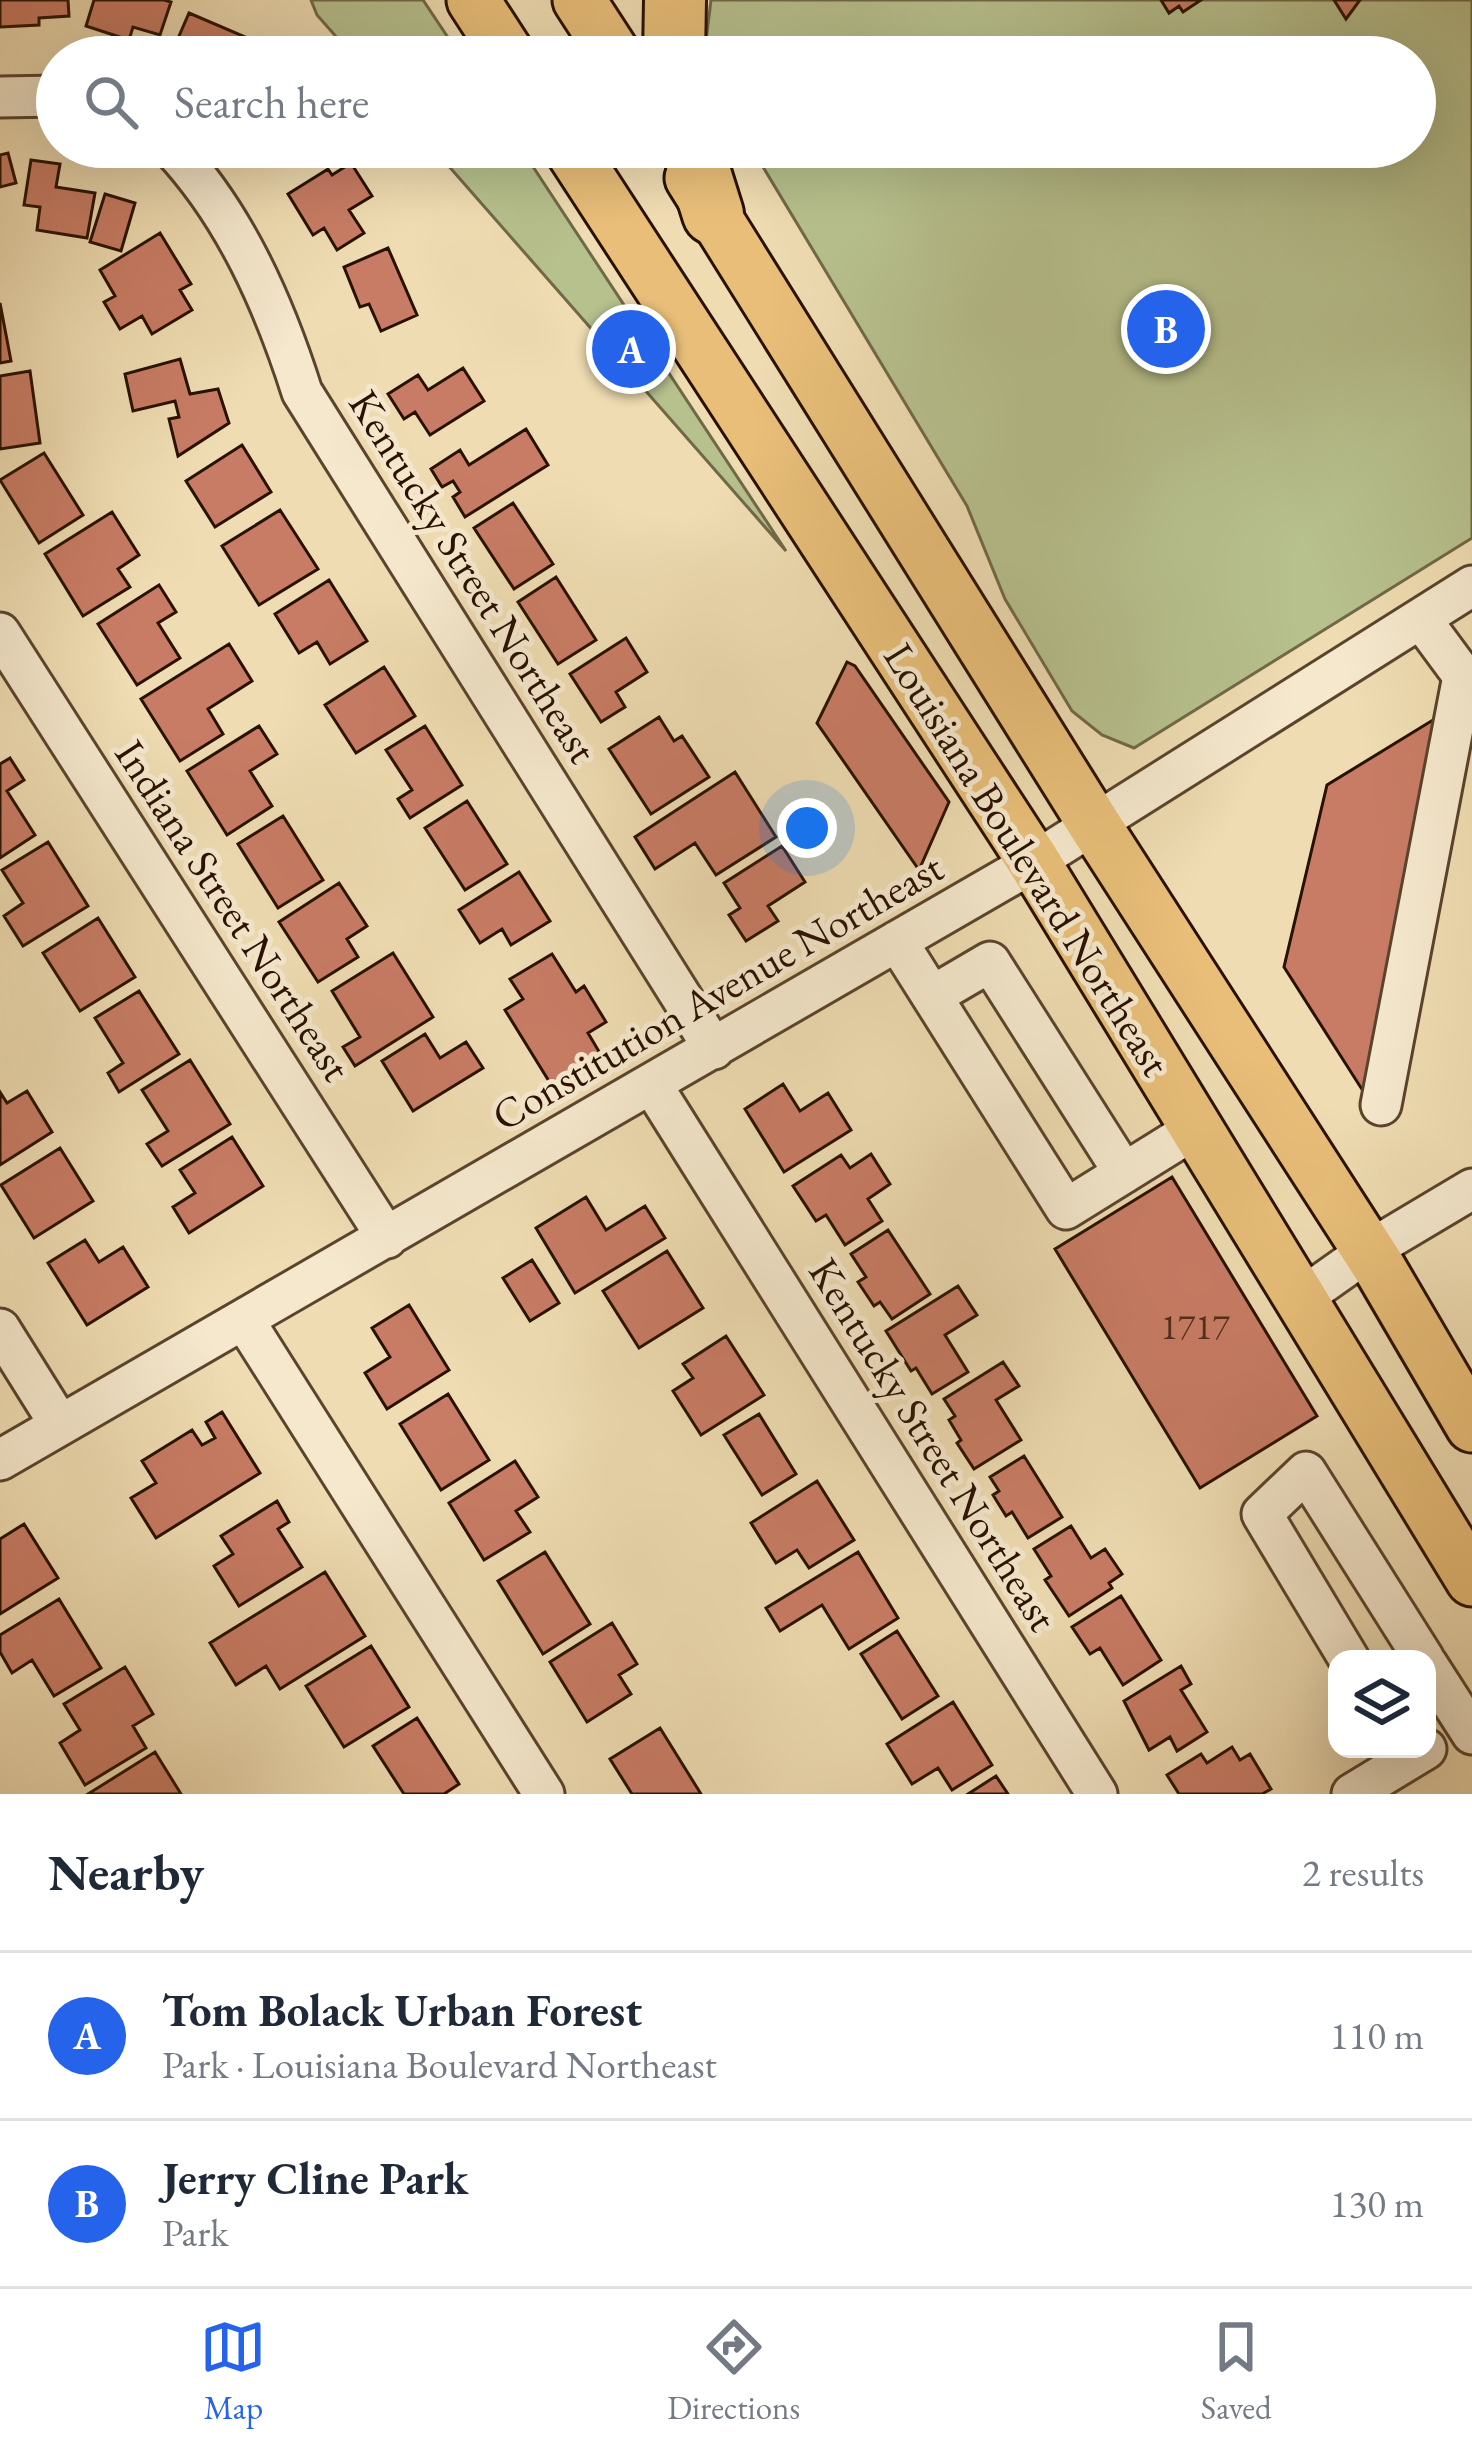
<!DOCTYPE html>
<html lang="en">
<head>
<meta charset="utf-8">
<style>
  :root { --surface:#fff; --page:#f2f2f3; --text:#1f2937; --muted:#747a83; --line:#e0e1e3; --accent:#2563eb }
  body { margin:0; font-family:"EB Garamond",serif; background:var(--page); color:var(--text) }
  .controls { position:absolute; right:36px; bottom:36px; display:grid; overflow:hidden; border-radius:24px; box-shadow:0 12px 48px #0002 }
  .controls button { width:108px; height:108px; display:grid; place-items:center; padding:0; border:0; border-bottom:3px solid var(--line); background:var(--surface); color:var(--text); font:60px sans-serif }
  .you { position:absolute; left:807px; top:828px; width:42px; height:42px; margin:-30px; border:9px solid #fff; border-radius:50%; background:#1a73e8; box-shadow:0 0 0 18px #1a73e833 }
  .badge { display:grid; place-items:center; width:78px; height:78px; border-radius:50%; background:var(--accent); color:#fff; font-size:39px; font-weight:700 }
  .pin { position:absolute; translate:-50% -50%; border:6px solid #fff; box-shadow:0 3px 12px #0006 }
  .list { margin:0; padding:0; list-style:none }
  h2 { display:flex; justify-content:space-between; align-items:center; height:156px; margin:0; padding:0 48px; font-size:51px }
  h2 small { font-size:39px; font-weight:400; color:var(--muted) }
  .list li { display:grid; grid-template-columns:78px 1fr auto; gap:36px; align-items:center; box-sizing:border-box; height:168px; padding:0 48px; border-top:3px solid var(--line) }
  .list b { display:block; font-size:45px; white-space:nowrap }
  .list p { margin:0; font-size:39px; white-space:nowrap; color:var(--muted) }
  .list em { font-size:39px; font-style:normal; color:var(--muted) }
  .icon { flex:none; width:66px; height:66px; fill:none; stroke:currentColor; stroke-width:2; stroke-linecap:round; stroke-linejoin:round }
  .map { position:relative; flex:none; width:1472px; height:1794px; overflow:hidden }
  .search { position:absolute; background:var(--surface); box-shadow:0 12px 48px #0002; left:36px; right:36px; top:36px; height:132px; display:flex; align-items:center; gap:30px; box-sizing:border-box; padding:0 42px; border-radius:66px; color:var(--muted); font-size:45px }
  .sheet { height:492px; background:var(--surface) }
  nav { display:flex; justify-content:space-around; align-items:center; box-sizing:border-box; height:168px; border-top:3px solid var(--line); background:var(--surface); font-size:33px; color:var(--muted) }
  nav a { display:grid; justify-items:center; gap:6px }
  nav .on { color:var(--accent) }
  .map>svg:first-child { display:block }
  .green { fill:#b7c18e; stroke:#706947; stroke-width:3 }
  .building { fill:#c87c65; stroke:#291100; stroke-width:3 }
  .lines { fill:none; stroke-linecap:round; stroke-linejoin:round }
  .minor-casing { stroke:#5a442c; stroke-width:45 }
  .major-casing { stroke:#291100; stroke-width:57 }
  .highway-casing { stroke:#291100; stroke-width:66 }
  .minor { stroke:#f5e8cd; stroke-width:39 }
  .major { stroke:#e8be79; stroke-width:51 }
  .highway { stroke:#e8be79; stroke-width:60 }
  .labels { text-anchor:middle; stroke-width:10; stroke-linejoin:round; paint-order:stroke }
  .number-label { font-size:36px; fill:#512c19 }
  .street-label { font-size:42px; fill:#291100; stroke:#f5e8cd }
</style>
</head>
<body>
<div class="map">
<svg width="1472" height="1794" viewBox="0 0 1472 1794">
  <rect width="100%" height="100%" fill="#efdcb2"/>
  <filter id="stains"><feTurbulence type="fractalNoise" baseFrequency=".00167" numOctaves="4"/><feColorMatrix values="0 0 0 0 .2 0 0 0 0 .09 0 0 0 0 .02 0 0 0 .5 -.17"/></filter>
  <radialGradient id="worn" r=".72"><stop offset=".6" stop-color="#630" stop-opacity="0"/><stop offset="1" stop-color="#630" stop-opacity=".3"/></radialGradient>
  <path class="green" d="M311,0H423L461,57H354L317,15Z
    M711,0H1472V538L1134,748L1102,735L1072,711L1005,599L967,506L751,147H1415V57H713L706,41Z
    M432,147H520L786,551Z"/>
  <path class="building" d="M0,0H68L69,16L39,18V25L0,27Z
    M94,0H164L171,2L160,35L133,27L129,40L86,26Z
    M1161,0H1201L1183,12L1179,6L1169,13Z
    M1334,0H1360L1346,19Z
    M189,13L257,42L251,57H170Z
    M8,153L16,183L0,187V155Z
    M31,160L60,164L56,187L95,193L87,238L37,230L40,207L24,205Z
    M351,163L372,196L349,210L364,233L337,250L324,228L313,235L288,194L328,169L332,175Z
    M105,194L135,203L121,251L90,242Z
    M160,233L191,284L180,290L192,310L152,334L142,316L120,329L104,302L115,296L100,270Z
    M388,248L417,315L381,331L369,304L360,307L344,267Z
    M0,303L11,361L0,363Z
    M180,359L190,394L218,389L229,423L178,456L169,419L179,417L175,401L133,411L125,374Z
    M463,368L484,401L430,435L415,412L404,419L388,394L418,375L428,390Z
    M30,371L40,443L0,449V376Z
    M526,429L548,465L465,517L453,497L460,492L453,481L442,487L431,469L460,450L469,465Z
    M242,445L271,492L215,527L186,481Z
    M44,453L83,515L39,543L0,480Z
    M513,503L553,564L514,589L474,528Z
    M280,510L318,569L259,605L222,546Z
    M112,512L139,555L118,569L130,587L83,616L45,554Z
    M556,577L596,640L558,664L518,602Z
    M329,580L367,641L330,664L317,642L299,653L275,614Z
    M159,585L176,612L158,623L180,658L137,685L98,624Z
    M626,638L647,672L616,692L625,707L601,722L570,674Z
    M229,644L252,681L208,709L223,734L180,761L141,699Z
    M847,662L855,666L949,802L919,870L817,723Z
    M384,667L415,716L356,753L325,705Z
    M1446,712L1363,1091L1284,967L1327,785Z
    M659,717L674,741L682,736L709,777L651,814L609,749Z
    M259,726L277,754L250,771L272,806L227,835L187,771Z
    M425,726L462,785L410,818L398,799L412,790L386,750Z
    M10,758L24,780L7,791L35,835L0,858V764Z
    M735,772L776,837L716,875L695,843L655,869L635,837Z
    M467,801L507,864L465,890L425,828Z
    M283,816L323,880L278,908L238,844Z
    M48,842L88,906L23,946L4,916L23,903L2,870Z
    M782,846L805,882L768,906L778,921L746,941L729,915L740,908L724,883Z
    M519,872L550,921L511,945L502,929L480,943L459,910Z
    M339,883L367,926L347,939L358,957L318,982L279,922Z
    M98,918L135,977L80,1011L43,953Z
    M393,953L433,1017L355,1066L343,1047L360,1037L332,991Z
    M552,954L576,992L584,986L606,1022L588,1033L604,1060L555,1091L505,1010L523,999L510,979Z
    M139,991L179,1054L119,1092L108,1073L123,1063L95,1018Z
    M425,1034L440,1058L466,1042L483,1068L413,1111L382,1061Z
    M190,1060L230,1124L162,1166L147,1144L168,1131L142,1090Z
    M783,1084L800,1111L828,1093L851,1130L784,1172L745,1109Z
    M27,1091L52,1132L0,1165V1092L7,1103Z
    M232,1137L263,1186L189,1233L173,1207L195,1193L180,1170Z
    M60,1148L93,1201L34,1238L1,1185Z
    M871,1154L890,1184L868,1199L882,1221L845,1245L826,1215L816,1221L793,1186L841,1155L850,1168Z
    M1172,1177L1317,1416L1200,1488L1055,1249Z
    M586,1197L606,1230L645,1206L665,1238L575,1293L536,1228Z
    M888,1230L930,1294L892,1319L880,1302L874,1306L858,1282L866,1277L851,1254Z
    M85,1240L99,1262L123,1247L148,1287L87,1325L48,1263Z
    M667,1251L703,1308L639,1348L603,1291Z
    M532,1260L559,1303L530,1321L503,1278Z
    M958,1286L977,1315L945,1335L968,1372L932,1394L916,1368L911,1371L886,1331Z
    M409,1305L449,1370L387,1409L365,1373L390,1357L372,1328Z
    M726,1336L764,1395L701,1435L673,1391L693,1378L683,1364Z
    M1003,1362L1019,1386L996,1400L1021,1440L974,1469L957,1443L961,1440L949,1420L955,1416L944,1399Z
    M448,1394L489,1460L441,1490L400,1424Z
    M222,1412L260,1473L156,1538L131,1498L156,1483L142,1461L192,1430L202,1445L215,1438L206,1422Z
    M759,1414L796,1474L762,1495L724,1435Z
    M1024,1456L1062,1517L1028,1538L1012,1512L1006,1516L993,1495L999,1491L990,1477Z
    M515,1461L538,1497L516,1511L530,1532L484,1560L449,1503Z
    M817,1481L854,1540L809,1568L797,1550L776,1563L751,1523Z
    M277,1501L289,1522L278,1529L302,1567L239,1606L214,1566L233,1554L221,1536Z
    M24,1524L58,1578L0,1614V1539Z
    M1071,1526L1091,1558L1105,1549L1122,1574L1109,1583L1112,1588L1069,1616L1045,1580L1051,1576L1034,1549Z
    M545,1552L590,1624L543,1654L498,1581Z
    M858,1552L898,1618L849,1649L822,1605L780,1631L766,1608Z
    M325,1572L365,1636L280,1689L266,1666L236,1685L210,1643Z
    M1121,1596L1161,1660L1123,1685L1100,1648L1090,1654L1072,1627Z
    M59,1599L101,1668L54,1696L32,1660L12,1673L0,1652V1635Z
    M612,1623L637,1664L619,1675L631,1694L587,1722L550,1662Z
    M897,1631L938,1696L902,1719L861,1654Z
    M371,1646L409,1707L344,1747L306,1686Z
    M1181,1666L1191,1684L1181,1690L1207,1732L1177,1751L1170,1737L1149,1750L1124,1701Z
    M125,1667L153,1714L133,1726L146,1748L85,1785L60,1743L80,1730L64,1704Z
    M953,1702L992,1765L952,1790L938,1768L912,1784L887,1744Z
    M417,1718L459,1784L444,1794H404L373,1746Z
    M660,1728L701,1794H632L610,1759Z
    M1232,1747L1240,1760L1250,1754L1271,1789L1262,1794H1179L1167,1775L1201,1754L1207,1763Z
    M155,1752L181,1794H88Z
    M996,1776L1008,1794H968Z"/>
  <g class="lines">
    <g class="minor-casing">
      <path id="minor" d="M0,97L57,96
        M171,147C235,215 274,304 302,392L714,1049
        M0,633L387,1238
        M897,941L1066,1209L1198,1127
        M932,996L990,962L1124,1173
        M652,1085L1097,1794
        M1381,1105L1463,676L1421,619
        M1303,1297L1368,1251L1472,1189
        M244,1320L544,1794
        M0,1329L60,1425
        M0,1460L1034,862L1472,586
        M1349,1659L1262,1514L1306,1472L1424,1659
        M1427,1664L1472,1734
        M1352,1794L1426,1749"/>
    </g>
    <g class="major-casing">
      <path id="major" d="M473,0L510,57
        M579,0L616,57
        M569,147L1034,862L1472,1580
        M691,178L1094,824L1379,1267L1472,1426"/>
    </g>
    <g class="highway-casing">
      <path id="highway" d="M674,57L675,0
        M692,147L713,214"/>
    </g>
    <use href="#minor" class="minor"/>
    <use href="#major" class="major"/>
    <use href="#highway" class="highway"/>
  </g>
  <g class="labels">
    <g class="number-label">
      <text x="1195" y="1339">1717</text>
    </g>
    <g class="street-label">
      <text transform="translate(474 576) rotate(58)" y="15">Kentucky Street Northeast</text>
      <text transform="translate(1028 859) rotate(58)" y="15">Louisiana Boulevard Northeast</text>
      <text transform="translate(234 910) rotate(57)" y="15">Indiana Street Northeast</text>
      <text transform="translate(717 991) rotate(-30)" y="15">Constitution Avenue Northeast</text>
      <text transform="translate(934 1444) rotate(58)" y="15">Kentucky Street Northeast</text>
    </g>
  </g>
  <rect width="100%" height="100%" filter="url(#stains)"/>
  <rect width="100%" height="100%" fill="url(#worn)"/>
</svg>
<div class="controls">
<button><svg class="icon" aria-label="layers" viewBox="0 0 24 24"><path d="M12 4l9 5-9 5-9-5zM3 14l9 5 9-5"/></svg></button>
</div>
<div class="you"></div>
<div class="pin badge" style="left:631px;top:349px">A</div>
<div class="pin badge" style="left:1166px;top:329px">B</div>
<div class="search"><svg class="icon" aria-label="search" viewBox="0 0 24 24"><circle cx="10" cy="10" r="6"/><path d="M15 15l6 6"/></svg>Search here</div>
</div>
<section class="sheet">
<h2>Nearby<small>2 results</small></h2>
<ul class="list">
<li><span class="badge">A</span><div><b>Tom Bolack Urban Forest</b><p>Park · Louisiana Boulevard Northeast</p></div><em>110 m</em></li>
<li><span class="badge">B</span><div><b>Jerry Cline Park</b><p>Park</p></div><em>130 m</em></li>
</ul>
</section>
<nav>
<a class="on"><svg class="icon" aria-label="map" viewBox="0 0 24 24"><path d="M3 6l6-2 6 2 6-2v14l-6 2-6-2-6 2zM9 4v14M15 6v14"/></svg>Map</a>
<a><svg class="icon" aria-label="directions" viewBox="0 0 24 24"><path d="M12 3l9 9-9 9-9-9zM9 14v-3h6M13 9l2 2-2 2"/></svg>Directions</a>
<a><svg class="icon" aria-label="saved" viewBox="0 0 24 24"><path d="M7 4h10v16l-5-4-5 4z"/></svg>Saved</a>
</nav>
</body>
</html>
